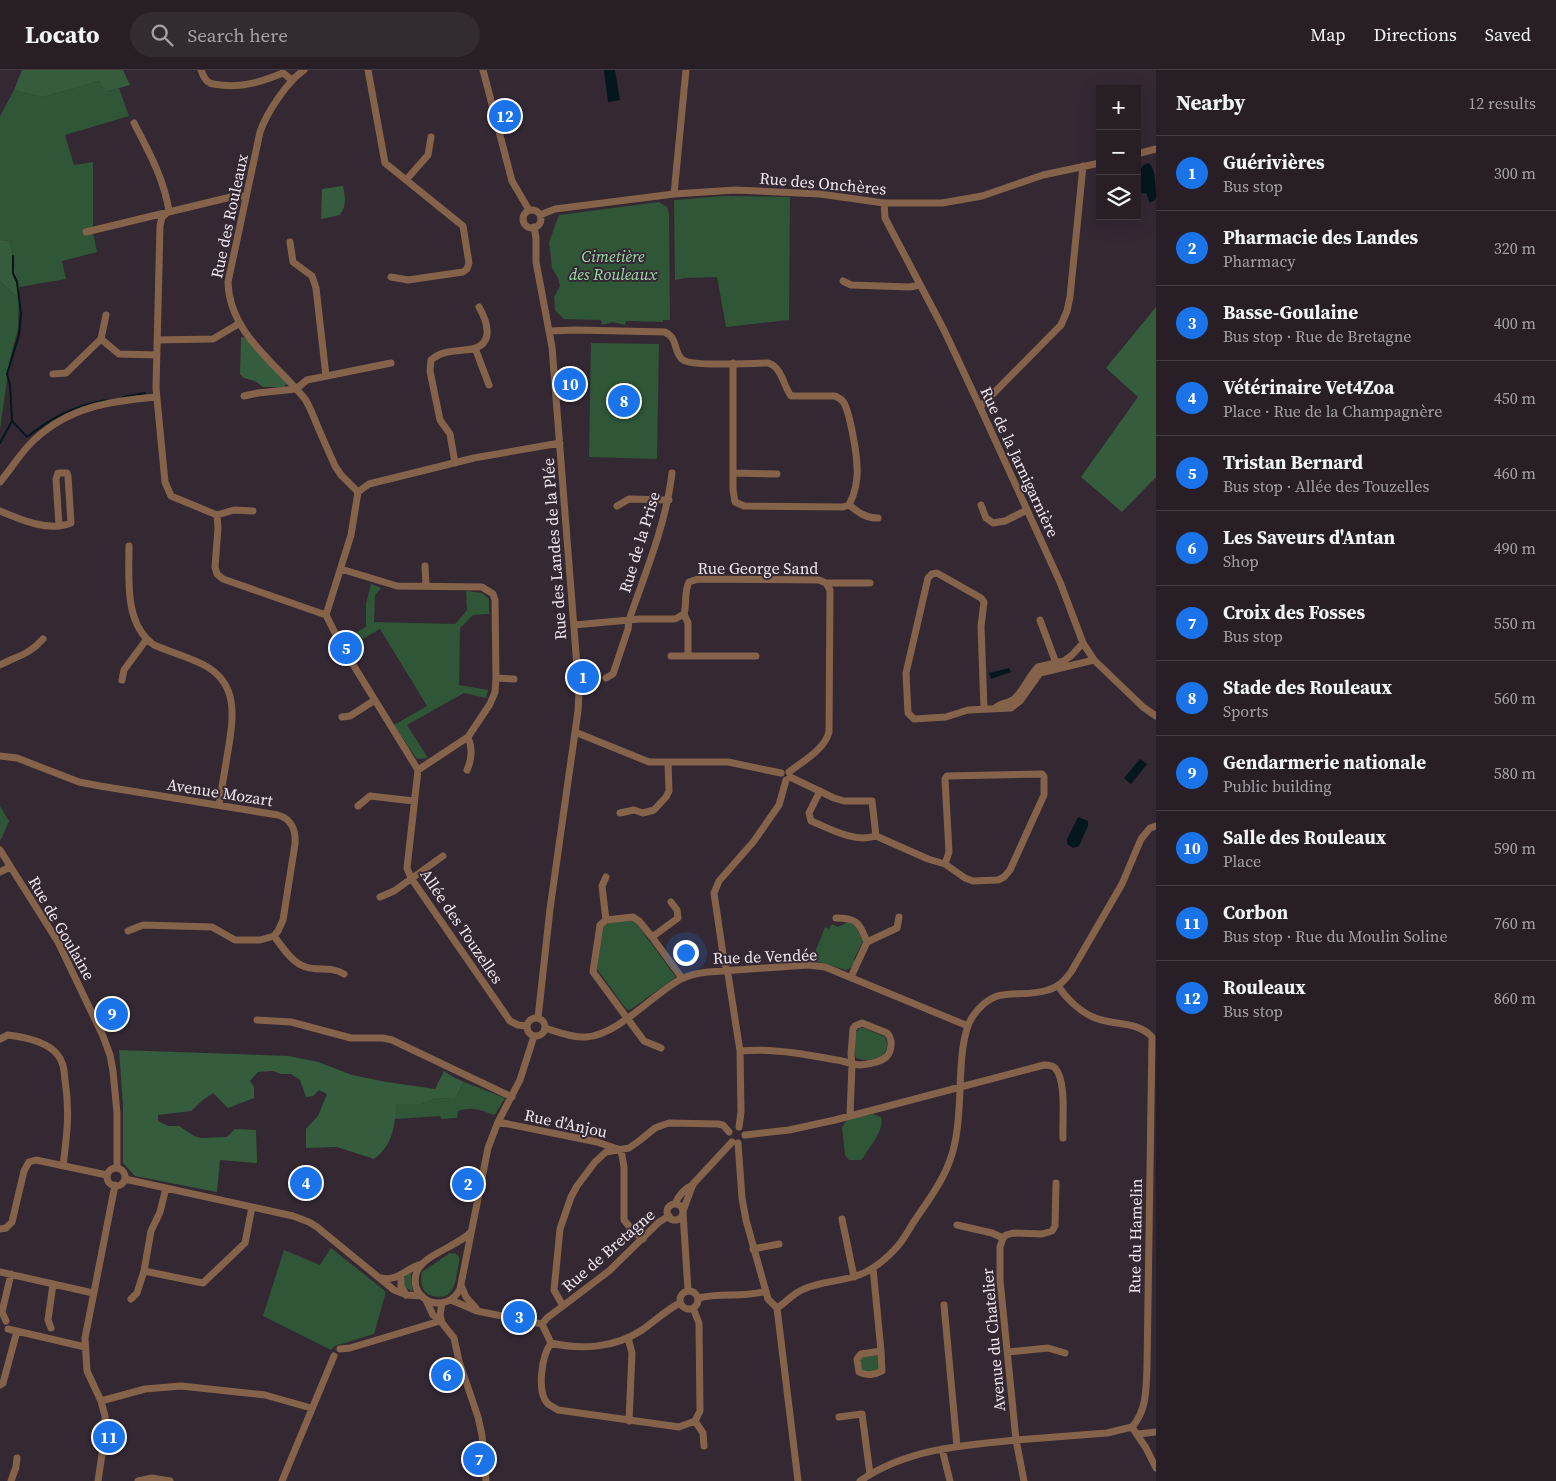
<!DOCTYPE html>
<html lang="en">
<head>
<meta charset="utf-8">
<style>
  :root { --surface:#271e26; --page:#332b32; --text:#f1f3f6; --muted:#a4a2a7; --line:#433c43; --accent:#1a73e8 }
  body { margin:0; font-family:"Source Serif 4",serif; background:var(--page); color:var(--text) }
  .controls { position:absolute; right:15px; top:15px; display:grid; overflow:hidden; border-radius:0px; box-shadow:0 5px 20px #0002 }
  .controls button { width:45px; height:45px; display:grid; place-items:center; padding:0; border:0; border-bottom:1px solid var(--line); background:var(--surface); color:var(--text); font:25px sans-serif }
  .you { position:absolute; left:685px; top:882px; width:18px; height:18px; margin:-12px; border:4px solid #fff; border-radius:50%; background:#1a73e8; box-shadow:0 0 0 8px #1a73e833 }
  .badge { display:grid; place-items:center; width:32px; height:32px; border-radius:50%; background:var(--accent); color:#fff; font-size:16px; font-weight:700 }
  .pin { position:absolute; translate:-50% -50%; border:2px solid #fff; box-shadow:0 1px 5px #0006 }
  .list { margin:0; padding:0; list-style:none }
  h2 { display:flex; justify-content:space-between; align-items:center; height:65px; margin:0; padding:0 20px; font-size:21px }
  h2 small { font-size:16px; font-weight:400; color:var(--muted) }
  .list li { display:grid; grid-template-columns:32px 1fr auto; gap:15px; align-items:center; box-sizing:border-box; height:75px; padding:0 20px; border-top:1px solid var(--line) }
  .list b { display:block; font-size:19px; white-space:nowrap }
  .list p { margin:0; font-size:16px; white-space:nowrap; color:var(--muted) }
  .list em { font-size:16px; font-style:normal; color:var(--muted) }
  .icon { flex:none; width:28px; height:28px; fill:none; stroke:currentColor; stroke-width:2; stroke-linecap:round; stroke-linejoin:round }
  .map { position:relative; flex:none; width:1156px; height:1411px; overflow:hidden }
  header { display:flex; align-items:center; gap:30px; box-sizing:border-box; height:70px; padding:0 25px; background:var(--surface); border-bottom:1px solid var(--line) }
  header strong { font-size:24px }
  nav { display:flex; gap:28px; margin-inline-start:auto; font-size:18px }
  .search { width:350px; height:45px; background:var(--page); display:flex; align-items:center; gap:12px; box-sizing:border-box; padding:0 18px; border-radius:28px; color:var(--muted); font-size:19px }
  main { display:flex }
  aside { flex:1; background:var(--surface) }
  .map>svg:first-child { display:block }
  .green { fill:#2f5636 }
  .forest { fill:#355c3c }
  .water { fill:#04171c }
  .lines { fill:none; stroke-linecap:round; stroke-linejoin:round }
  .stream { stroke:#04171c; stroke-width:2 }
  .minor { stroke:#85634a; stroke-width:7 }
  .labels { text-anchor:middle; stroke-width:4; stroke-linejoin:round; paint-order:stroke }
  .street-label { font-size:16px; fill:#f0e8ef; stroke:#342833 }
  .park-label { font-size:16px; font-style:italic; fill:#9edea8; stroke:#342833 }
</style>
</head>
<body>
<header>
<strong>Locato</strong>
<div class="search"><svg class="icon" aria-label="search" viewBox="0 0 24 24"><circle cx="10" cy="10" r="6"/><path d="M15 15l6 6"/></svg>Search here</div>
<nav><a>Map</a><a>Directions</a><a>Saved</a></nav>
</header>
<main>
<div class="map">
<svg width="1156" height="1411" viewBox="0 0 1156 1411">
  <rect width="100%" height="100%" fill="#342833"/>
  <path class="green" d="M99,11L107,22L119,18L129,46L65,65L74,95L93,92V163L97,182L62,191L66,209L19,217L10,171L0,170V46L14,20L43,27Z
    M724,126L790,127L789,250L726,257L717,207L685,208L675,210L674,130Z
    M659,132L667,137L669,144L670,250H663V252L626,251L625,255L613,252L602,255L601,250L564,249L555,240L554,227L560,216L558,208L552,198L549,172L559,145Z
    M0,211L19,229L18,259L10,289L0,359Z
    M591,273L659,274L657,389L589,387Z
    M371,514L381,518L375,525L374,552L455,554L467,540L466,521L482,523L489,529V544L473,545L460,558L459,615L488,620L486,628L464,623L407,655L428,688L419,689L416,688L394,655L427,636L380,559L347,578L342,570L366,557V534Z
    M0,736L9,751L1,770L0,769Z
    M633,849L676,907L630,940L626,939L597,899L602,857L608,853Z
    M848,852L855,856L863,871L854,889L855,892L853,897L846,900L812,890L825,857L829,859L832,854L838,857Z
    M860,958H864L885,967C894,986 871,994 856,988C853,980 853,964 860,958Z
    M464,1012L505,1028L496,1043L494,1045C481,1040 472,1036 458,1041L457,1048L441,1049L440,1046L395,1049V1034H422L436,1028L455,1029Z
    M873,1044L881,1047C885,1060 869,1077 863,1088L861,1090H849L845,1085L842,1057L847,1050Z
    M331,1178L385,1221V1225L374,1264L335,1276L331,1280L263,1246L284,1180L320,1195Z
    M450,1183H455L459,1187C460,1192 458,1197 457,1203C454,1221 450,1231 429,1225C421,1220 420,1211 422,1202Z
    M411,1201V1212L413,1222L405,1217C403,1210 405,1205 411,1201Z
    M876,1285L879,1287L880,1297L878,1300L864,1302L862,1300L860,1288L862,1286Z"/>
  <path class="forest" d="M22,0H123L130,15L106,22L99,11L43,27L14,20Z
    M343,116C345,126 347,136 340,145L321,149L322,119Z
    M0,170L10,171L19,217V229L0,211Z
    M1156,237V407L1122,442L1081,407L1138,327L1106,298Z
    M241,267L248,268L287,314L284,317H263L255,311L244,308L240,304Z
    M119,980L289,986L318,992L352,1005L387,1012L435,1019L444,1001L453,1007L464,1012L455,1029L436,1028L422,1034H396C395,1056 393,1075 374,1089L337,1077L306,1078V1059L318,1046L327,1024L319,1020L313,1026L306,1027L300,1010L291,1004H281L273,1001L258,1002L250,1011L254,1017V1028L228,1038L213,1023L203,1030L191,1041L158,1045V1051L168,1056H179L194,1066L201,1068L227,1067L235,1059L256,1060L257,1093L220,1090L217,1122L135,1106L123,1093V1035Z"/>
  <path class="water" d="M604,0H615L620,30L608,32Z
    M1149,93C1156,100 1156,117 1156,129L1150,133L1146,123L1137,124C1137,112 1135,96 1149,93Z
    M1009,598L1011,602L991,609L989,603Z
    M1140,689L1147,694L1131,714L1124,708Z
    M1078,747L1088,751V756L1079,776L1073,778L1067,774V769Z"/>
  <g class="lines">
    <path class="stream" d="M123,327L145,323
      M12,350L10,315L7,304L19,265L21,244L17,212L13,203V186
      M0,373L12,351L27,367C54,346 72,337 106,330"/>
    <path class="minor" d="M201,0C203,5 205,11 210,13C213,15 218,14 221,15C244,18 263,11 283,3L292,10
      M304,0C287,12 267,42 260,62L228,212C229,263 276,293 305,329C309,335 312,343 315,350C321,365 328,380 335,396L341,405L358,422
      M368,0L385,93L463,156L469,193L467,199L463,202L408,210L391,207
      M483,0L512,111L529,140
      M134,53C149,82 164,109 169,141
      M1137,84L1156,79
      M406,110L428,85L431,67
      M674,124L686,0
      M884,133L885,148L944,260L980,337L1060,512L1083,573L1094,590L1143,637L1156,646
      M523 149a9 9 0 1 1 18 0a9 9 0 1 1-18 0Z
      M169,141L162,147L160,156L156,318L165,412L171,426L217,445L218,458L215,497L217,504L223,509L326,545L341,575L418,700L407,798L411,808L510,951L518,955L526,956
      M540,145L555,139L674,124L735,120L820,124L884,133H942L982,126L1043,105L1100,93
      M534,157L536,168V192L552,277L579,622L578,641L550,839L538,948
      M86,162L235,126H246
      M290,172L293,192L312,206L316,218L326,306
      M843,211L851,215L910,217L920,215
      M106,245L101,269L119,284L157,285
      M549,261L576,260L665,262C679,269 673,283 683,290C693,297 752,293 768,293C782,297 783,315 791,326H835C839,328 842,329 844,333C850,344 857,384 857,397C858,409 855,424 849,435L843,437L744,436L735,432L733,420V293
      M157,270L213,269L240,253
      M475,278L489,315
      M53,304L66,303L101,269
      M244,326L258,323L296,319L307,310L391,293
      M980,337L1061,255L1067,241L1070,227L1083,96
      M455,393L450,364L440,350L430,301L431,290C434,288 437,285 441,284C450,280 462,281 472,279C495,274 487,251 479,237
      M733,403L777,404
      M0,412C11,399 21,382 34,370C69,337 110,331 156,327
      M358,422L369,414L474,388L560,373
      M849,435C859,443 866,448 878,448
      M981,435L986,448L993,453L1005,451L1027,440
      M617,436L629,429L669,430
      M0,441C21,450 49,462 71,453L68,406L67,403H58L56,409L59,455
      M217,445L234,440L253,441
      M129,476C129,509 124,554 154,575C170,582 189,587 204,595C240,614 233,649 228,681C225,699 222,717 219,735
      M425,496L426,516
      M341,499L397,516L482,517L493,524L495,530L496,608L495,622L490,634L468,667L418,700
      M826,513H870
      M684,544L688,553V586H756
      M326,545L351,465L358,422
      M1040,550L1056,593
      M574,555L640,549H675L684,544C687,533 684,522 689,512L698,509L819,510L826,513L830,520L829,662C825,679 802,692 789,702
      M671,586H688
      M0,595C17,586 29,585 43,569
      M496,608L514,609
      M606,608L613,604L628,559L629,550C646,501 666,454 672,403
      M122,610L124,600L146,570
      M995,638C1001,632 1010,634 1016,627C1025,618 1029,606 1038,597L1064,591L1072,585L1083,573
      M984,639L981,556L984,532L981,528L937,503L932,504L928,508L906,603L908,643L914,649L946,647L968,640L1011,638L1020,631L1040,603L1094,590
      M342,647L350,646L375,630
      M575,662L649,692H728L781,703
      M0,686L17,688L79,712L100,716L278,745C292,749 296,761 295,774L283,850L278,861L274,866L260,870H235L212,857L143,855L128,861
      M467,700C472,689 473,679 468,667
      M790,707L834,728L844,731H872L876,766L928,789L945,794L965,808L973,811L998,810L1004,807L1010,800L1044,725V707L1042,704L947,706L945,709L949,782L945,794
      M820,721L809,743L811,751C831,759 854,773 876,766
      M358,736L370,726L414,731
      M620,743L634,740L643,743L654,740L666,727L669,721L668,693
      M0,780L58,872L103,966L110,985L113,1001L117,1043V1098
      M0,802L10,797
      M606,807L602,816L606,850
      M380,827L394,821L443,786
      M836,848C858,848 859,853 867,872
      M274,866C281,875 290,890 301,895C315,903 330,895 344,904
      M652,867L678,848L677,840L671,832
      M851,907L867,872L897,858L899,847
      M527 957a9 9 0 1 1 18 0a9 9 0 1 1-18 0Z
      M257,950L291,952L351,968H383L392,970L512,1027
      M545,958C558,962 573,968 586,967C618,965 653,924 681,909C689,905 699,903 708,902L808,895L825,897L968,956
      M0,969L8,965C24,967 46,971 57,984C64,992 64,1001 65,1010C70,1042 67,1064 63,1096
      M661,978L644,971L593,902L600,855L606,850L633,847L639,851L652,867L682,908
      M740,981C752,980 764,980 775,981C796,982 817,987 837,990C845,991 852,995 860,995C870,994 887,992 890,981C892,974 892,968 887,963L862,953L855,956L853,959L851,984L852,994L850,1046
      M498,1052L597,1072L621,1080L624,1097V1150L632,1160L643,1169
      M739,1057L741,1042L740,981L728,904L724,891L714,823L719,811L754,771L779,735L786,710
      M745,1065L789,1060L835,1050L1044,995C1048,995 1052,995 1055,998C1067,1011 1062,1052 1063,1068
      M738,1073L742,1128L746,1150L768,1229L777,1238
      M107 1107a9 9 0 1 1 18 0a9 9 0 1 1-18 0Z
      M125,1109L293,1146L309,1152L317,1157L394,1220L407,1225L422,1226
      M1056,1113L1055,1156L1052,1161L1042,1164L1013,1163L1006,1165L1003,1168L1000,1177V1210L1016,1370L1107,1363L1132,1357C1147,1340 1146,1319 1147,1297L1152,967C1137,950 1112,956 1093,947C1079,941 1066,928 1058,916
      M166,1118L160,1142L151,1161L144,1201L203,1213L245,1173L252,1137
      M675,1134C678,1126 685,1118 693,1115
      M667 1142a8 8 0 1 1 16 0a8 8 0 1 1-16 0Z
      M683,1141L693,1114L732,1072
      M683,1143L688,1220
      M842,1149L854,1207
      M957,1155L992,1163L1003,1168
      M0,1159L6,1158L12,1152L24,1101L29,1092L36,1090L107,1105
      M471,1162C457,1177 421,1185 416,1204C409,1232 447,1245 460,1219L488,1078L498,1052L520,1010L534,966
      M753,1179L779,1174
      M873,1198L881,1281L882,1301C875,1305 866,1306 859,1302L857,1289L861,1284L881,1281
      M0,1202L93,1223
      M401,1205V1216L406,1225
      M381,1208C398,1212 406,1198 422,1194
      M461,1215L466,1227L476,1238
      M680 1230a9 9 0 1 1 18 0a9 9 0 1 1-18 0Z
      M698,1228C721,1222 744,1228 766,1221
      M131,1229L137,1223L144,1201
      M426,1230L433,1245L442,1253L454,1268L459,1291L478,1347L482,1365L486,1411
      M451,1230L477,1241L542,1254L547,1248L609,1201L659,1152L669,1146
      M944,1235L957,1376
      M563,1236L554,1220L560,1159L571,1127L577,1116L595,1092L606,1082L629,1078L639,1071L655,1058L663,1055L669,1053L718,1054L723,1055L729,1062
      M777,1238C787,1232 793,1223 804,1219C824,1210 847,1212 866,1202C877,1196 888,1187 896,1178C903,1171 908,1161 913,1153C927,1132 945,1109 952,1084C957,1069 958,1054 959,1039C961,1015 959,965 973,946C997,912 1018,930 1048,920C1059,917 1065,910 1071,902L1122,814L1141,769L1150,758L1156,756
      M777,1238L798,1411
      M6,1251L2,1242L11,1204
      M442,1253L440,1245L442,1233
      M542,1254L551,1273C542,1285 536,1322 548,1334C551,1336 555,1338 558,1340L679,1357L695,1351L700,1341L699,1253L693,1238
      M51,1258L48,1250L53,1214
      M8,1259L85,1277
      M628,1268L632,1283L629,1351
      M551,1273C581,1280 615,1278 642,1260C655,1251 666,1240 680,1233
      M340,1279L350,1278L440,1251
      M1008,1282L1048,1278L1065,1283
      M0,1315L3,1313L17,1261
      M101,1331L145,1319L181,1316L265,1325L311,1338
      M839,1347L862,1344L870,1404
      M695,1351L703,1363L704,1376
      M1132,1357L1146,1378L1156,1398
      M1138,1364L1156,1362
      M942,1379L950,1411
      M11,1411L16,1397L17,1388
      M98,1411L105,1364V1346L101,1331L87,1301L85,1268L115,1115
      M138,1411L152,1408L170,1411
      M282,1411L334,1286
      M860,1411C906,1379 963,1375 1016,1370L1024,1411"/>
  </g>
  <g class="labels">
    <g class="street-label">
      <text transform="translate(823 113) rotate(5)" y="6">Rue des Onchères</text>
      <text transform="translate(229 146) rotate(-78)" y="6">Rue des Rouleaux</text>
      <text transform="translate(1020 392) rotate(65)" y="6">Rue de la Jarnigarnière</text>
      <text transform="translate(639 472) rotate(-73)" y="6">Rue de la Prise</text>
      <text transform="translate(554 479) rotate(-94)" y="6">Rue des Landes de la Plée</text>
      <text x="758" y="504">Rue George Sand</text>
      <text transform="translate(220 722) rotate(9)" y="6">Avenue Mozart</text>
      <text transform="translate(462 856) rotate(56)" y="6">Allée des Touzelles</text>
      <text transform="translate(62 858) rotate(60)" y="6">Rue de Goulaine</text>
      <text transform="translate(765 886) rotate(-2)" y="6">Rue de Vendée</text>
      <text transform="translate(566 1053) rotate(12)" y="6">Rue d'Anjou</text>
      <text transform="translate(1135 1166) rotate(-89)" y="6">Rue du Hamelin</text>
      <text transform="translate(608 1180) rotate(-41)" y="6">Rue de Bretagne</text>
      <text transform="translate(993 1270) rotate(-95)" y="6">Avenue du Chatelier</text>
    </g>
    <g class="park-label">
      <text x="613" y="192">Cimetière<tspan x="613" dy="18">des Rouleaux</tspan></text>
    </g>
  </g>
</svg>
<div class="controls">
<button>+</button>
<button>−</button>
<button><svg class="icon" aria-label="layers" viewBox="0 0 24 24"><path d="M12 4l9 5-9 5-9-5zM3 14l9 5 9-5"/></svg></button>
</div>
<div class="you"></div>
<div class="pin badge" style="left:583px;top:607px">1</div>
<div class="pin badge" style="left:468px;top:1114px">2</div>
<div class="pin badge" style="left:519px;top:1247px">3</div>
<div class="pin badge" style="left:306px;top:1113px">4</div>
<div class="pin badge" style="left:346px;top:578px">5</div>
<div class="pin badge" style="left:447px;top:1305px">6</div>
<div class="pin badge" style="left:479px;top:1389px">7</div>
<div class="pin badge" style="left:624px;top:331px">8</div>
<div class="pin badge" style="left:112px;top:944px">9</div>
<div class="pin badge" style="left:570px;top:314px">10</div>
<div class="pin badge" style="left:109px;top:1367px">11</div>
<div class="pin badge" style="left:505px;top:46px">12</div>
</div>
<aside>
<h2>Nearby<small>12 results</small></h2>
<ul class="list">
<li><span class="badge">1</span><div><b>Guérivières</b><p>Bus stop</p></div><em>300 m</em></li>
<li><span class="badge">2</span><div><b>Pharmacie des Landes</b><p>Pharmacy</p></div><em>320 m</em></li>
<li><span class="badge">3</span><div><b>Basse-Goulaine</b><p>Bus stop · Rue de Bretagne</p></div><em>400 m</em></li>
<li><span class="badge">4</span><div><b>Vétérinaire Vet4Zoa</b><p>Place · Rue de la Champagnère</p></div><em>450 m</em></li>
<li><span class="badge">5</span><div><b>Tristan Bernard</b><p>Bus stop · Allée des Touzelles</p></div><em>460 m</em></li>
<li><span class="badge">6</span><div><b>Les Saveurs d'Antan</b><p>Shop</p></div><em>490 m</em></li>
<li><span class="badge">7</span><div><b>Croix des Fosses</b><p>Bus stop</p></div><em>550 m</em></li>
<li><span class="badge">8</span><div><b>Stade des Rouleaux</b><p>Sports</p></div><em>560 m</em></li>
<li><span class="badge">9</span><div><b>Gendarmerie nationale</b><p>Public building</p></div><em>580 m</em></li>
<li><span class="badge">10</span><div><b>Salle des Rouleaux</b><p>Place</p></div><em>590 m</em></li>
<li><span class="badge">11</span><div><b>Corbon</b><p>Bus stop · Rue du Moulin Soline</p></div><em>760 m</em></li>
<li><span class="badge">12</span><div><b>Rouleaux</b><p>Bus stop</p></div><em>860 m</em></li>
</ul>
</aside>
</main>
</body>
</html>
